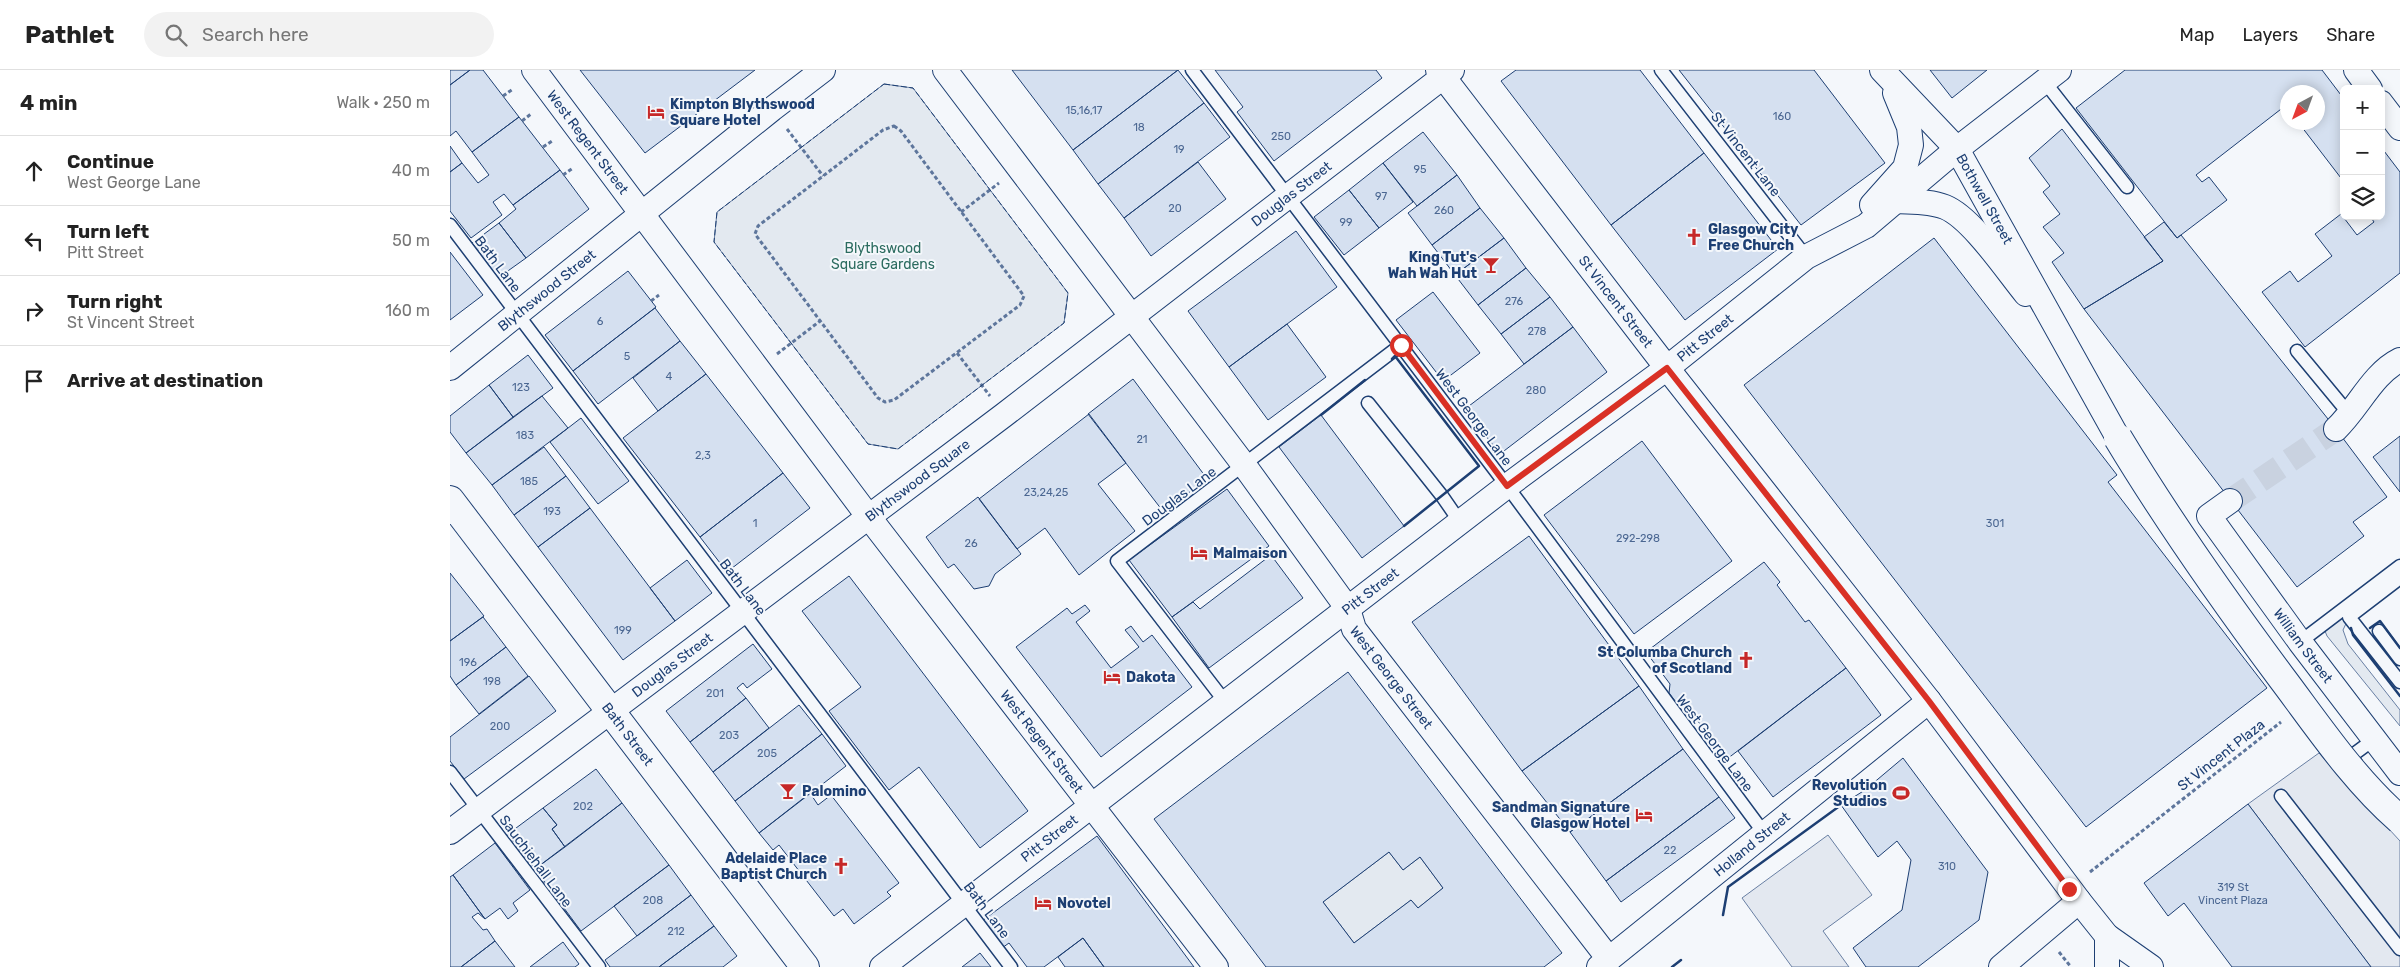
<!DOCTYPE html>
<html lang="en">
<head>
<meta charset="utf-8">
<style>
  :root { --surface:#fff; --page:#f2f2f2; --text:#222; --muted:#767676; --line:#e0e0e0 }
  body { margin:0; font-family:Rubik,sans-serif; background:var(--page); color:var(--text) }
  .controls { position:absolute; right:15px; top:15px; display:grid; overflow:hidden; border-radius:8px; box-shadow:0 2px 12px #0003 }
  .controls button { width:45px; height:45px; display:grid; place-items:center; padding:0; border:0; border-bottom:1px solid var(--line); background:var(--surface); color:var(--text); font:25px sans-serif }
  .compass { position:absolute; left:1830px; top:15px; width:45px; height:45px; border-radius:50%; background:var(--surface); box-shadow:0 2px 12px #0003; rotate:221deg }
  .stop { position:absolute; width:15px; height:15px; margin:-11px; border:4px solid #d93025; border-radius:50%; background:#fff }
  .stop.end { background:#d93025; border-color:#fff; box-shadow:0 1px 5px #0008 }
  .list { margin:0; padding:0; list-style:none }
  h2 { display:flex; justify-content:space-between; align-items:center; height:65px; margin:0; padding:0 20px; font-size:21px }
  h2 small { font-size:16px; font-weight:400; color:var(--muted) }
  .list li { display:grid; grid-template-columns:32px 1fr auto; gap:15px; align-items:center; box-sizing:border-box; height:70px; padding:0 20px; border-top:1px solid var(--line) }
  .list b { display:block; font-size:19px; white-space:nowrap }
  .list p { margin:0; font-size:16px; white-space:nowrap; color:var(--muted) }
  .list em { font-size:16px; font-style:normal; color:var(--muted) }
  .icon { flex:none; width:28px; height:28px; fill:none; stroke:currentColor; stroke-width:2; stroke-linecap:round; stroke-linejoin:round }
  .map { position:relative; flex:none; width:1950px; height:897px; overflow:hidden }
  header { display:flex; align-items:center; gap:30px; box-sizing:border-box; height:70px; padding:0 25px; background:var(--surface); border-bottom:1px solid var(--line) }
  header strong { font-size:24px }
  nav { display:flex; gap:28px; margin-inline-start:auto; font-size:18px }
  .search { width:350px; height:45px; background:var(--page); display:flex; align-items:center; gap:12px; box-sizing:border-box; padding:0 18px; border-radius:28px; color:var(--muted); font-size:19px }
  main { display:flex }
  aside { flex:1; background:var(--surface) }
  .map>svg:first-child { display:block }
  .green { fill:#e3e9f0; stroke:#687fa3 }
  .parking { fill:#e3e8f0; stroke:#687fa3 }
  .building { fill:#d5e0f0; stroke:#1d3f73; fill-rule:evenodd }
  .lines { fill:none; stroke-linecap:round; stroke-linejoin:round }
  .minor-tunnel { stroke:#c9d2e0; stroke-width:24; stroke-dasharray:24 12; stroke-linecap:butt }
  .service-casing { stroke:#1d3f73; stroke-width:15 }
  .minor-casing { stroke:#1d3f73; stroke-width:26 }
  .tertiary-casing { stroke:#1d3f73; stroke-width:30 }
  .path { stroke:#5e769c; stroke-width:3; stroke-dasharray:4 2.5; stroke-linecap:butt }
  .service { stroke:#f4f7fb; stroke-width:12 }
  .minor { stroke:#f4f7fb; stroke-width:24 }
  .tertiary { stroke:#f4f7fb; stroke-width:28 }
  .motorway-bridge-casing { stroke:#1d3f73; stroke-width:30; stroke-linecap:butt }
  .motorway-bridge { stroke:#f4f7fb; stroke-width:28 }
  .fence { stroke:#1d3f73; stroke-width:1; stroke-dasharray:6 2.5; stroke-linecap:butt }
  .wall { stroke:#1d3f73; stroke-width:2.5 }
  .route { stroke:#d93025; stroke-width:6 }
  .labels { text-anchor:middle; stroke-width:4; stroke-linejoin:round; paint-order:stroke }
  .number-label { font-size:11px; fill:#4b6792 }
  .poi-label { font-size:14px; font-weight:bold; fill:#1d3f73; stroke:#f4f7fb; text-anchor:start }
  .street-label { font-size:14px; fill:#1d3f73; stroke:#f4f7fb }
  .park-label { font-size:14px; fill:#2c6c60; stroke:#f4f7fb }
</style>
</head>
<body>
<header>
<strong>Pathlet</strong>
<div class="search"><svg class="icon" aria-label="search" viewBox="0 0 24 24"><circle cx="10" cy="10" r="6"/><path d="M15 15l6 6"/></svg>Search here</div>
<nav><a>Map</a><a>Layers</a><a>Share</a></nav>
</header>
<main>
<aside>
<h2>4 min<small>Walk · 250 m</small></h2>
<ul class="list">
<li><svg class="icon" aria-label="ahead" viewBox="0 0 24 24"><path d="M12 20V5M6 11l6-6 6 6"/></svg><div><b>Continue</b><p>West George Lane</p></div><em>40 m</em></li>
<li><svg class="icon" aria-label="left" viewBox="0 0 24 24"><path d="M17 20v-9H6M10 6l-5 5 5 5"/></svg><div><b>Turn left</b><p>Pitt Street</p></div><em>50 m</em></li>
<li><svg class="icon" aria-label="right" viewBox="0 0 24 24"><path d="M7 20v-9h11M14 6l5 5-5 5"/></svg><div><b>Turn right</b><p>St Vincent Street</p></div><em>160 m</em></li>
<li><svg class="icon" aria-label="arrive" viewBox="0 0 24 24"><path d="M6 21V4h12l-3 4 3 4H6"/></svg><div><b>Arrive at destination</b></div></li>
</ul>
</aside>
<div class="map">
<svg width="1950" height="897" viewBox="0 0 1950 897">
  <rect width="100%" height="100%" fill="#f4f7fb"/>
  <path class="green" d="M434,14L463,18L618,223L614,253L448,379L418,374L264,172L267,142Z
    M1907,530L1893,560L1898,574L1950,640V656L1877,566L1873,556Z
    M939,782L953,800L970,787L993,818L968,838L961,830L904,873L873,832Z"/>
  <path class="parking" d="M1869,683L1950,771V897H1921L1798,734Z
    M1378,765L1422,825L1373,861L1399,897H1342L1292,828Z"/>
  <path class="building" d="M0,0H20L0,15Z
    M20,0H33L69,47L22,82L6,61L0,66V15Z
    M130,0H305L195,83Z
    M562,0H728L623,80Z
    M728,0L754,33L648,114L623,80Z
    M765,0H926L932,8L824,91L787,42L793,37Z
    M1066,0H1190L1254,83L1161,155L1051,11Z
    M1229,0H1364L1435,93L1351,155Z
    M1480,0H1537L1502,28Z
    M1675,0H1872L1894,29V112L1848,52H1868V22H1838V39L1835,36L1746,105L1752,112L1759,107L1777,130L1727,168L1626,38Z
    M754,33L780,67L674,148L648,114Z
    M69,47L110,100L63,135L54,124L43,132L52,145L21,168L0,141V102L12,93L28,113L39,105L22,82Z
    M1612,59L1713,191L1634,239L1602,192L1614,183L1593,157L1610,144L1593,122L1600,116L1579,88Z
    M973,62L1007,105L967,136L933,93Z
    M0,76L12,93L0,102Z
    M1931,77L1950,102V203L1855,277L1812,222L1840,201L1848,212L1882,186L1865,164L1891,144L1907,165L1924,152L1920,146H1931Z
    M1254,83L1328,179L1235,250L1161,155Z
    M748,92L776,129L701,186L674,148Z
    M933,93L963,132L929,158L899,120Z
    M110,100L139,139L76,188L49,153L66,139L63,135Z
    M1007,105L1030,138L982,175L958,143Z
    M899,120L929,158L894,185L864,147Z
    M1030,138L1054,168L1005,205L982,175Z
    M1714,152L1727,168L1731,165L1886,359L1937,427L1903,452L1914,466L1847,517L1634,239L1713,191L1694,167Z
    M49,153L76,188L48,208L22,173Z
    M846,161L887,217L779,297L738,241Z
    M1054,168L1076,198L1028,235L1005,205Z
    M1484,168L1667,405L1658,412L1817,618L1636,757L1294,315Z
    M0,182L33,225L0,250Z
    M1076,198L1100,227L1051,264L1028,235Z
    M178,201L206,237L123,301L95,265Z
    M983,222L1030,283L993,311L946,250Z
    M1100,227L1123,257L1074,294L1051,264Z
    M205,238L230,271L148,334L123,301Z
    M837,254L876,307L818,350L779,297Z
    M1123,257L1157,302L1050,384L1015,339Z
    M230,271L256,304L208,341L183,308Z
    M78,285L103,318L63,347L39,315Z
    M256,304L333,403L250,467L173,368Z
    M683,309L758,410L712,440L638,344Z
    M39,315L63,347L16,383L0,362V346Z
    M92,326L118,358L42,415L16,383Z
    M639,344L676,393L648,414L685,461L629,505L595,458L567,479L529,429Z
    M871,345L954,456L912,488L829,377Z
    M131,348L179,411L148,434L100,372Z
    M1950,366V422L1923,387Z
    M1192,371L1282,491L1184,564L1094,445Z
    M94,377L116,406L64,445L42,415Z
    M333,403L360,438L277,502L250,467Z
    M116,406L140,438L88,477L64,445Z
    M777,419L819,476L722,547L679,490Z
    M528,427L571,484L545,504L539,516L524,519L504,494L498,498L476,467Z
    M140,438L225,551L173,590L88,477Z
    M1079,466L1189,616L1072,701L962,552Z
    M821,485L853,528L759,598L722,547L743,532L750,539Z
    M237,490L262,523L225,551L200,518Z
    M1314,492L1330,512L1327,515L1355,552L1359,550L1396,598L1277,689L1234,633L1225,631L1219,623L1220,614L1196,582Z
    M0,503L34,546L0,571Z
    M399,506L578,741L530,778L469,697L439,720L379,641L411,617L352,541Z
    M635,535L640,541L626,552L661,598L689,577L675,560L681,556L693,572L702,565L742,617L651,687L566,577L617,538L622,544Z
    M33,547L56,577L6,615L0,606V571Z
    M303,574L322,599L297,618L293,613L287,618L296,628L240,672L216,641Z
    M56,577L78,606L29,644L6,615Z
    M1396,598L1431,645L1323,727L1288,681Z
    M898,602L1112,883L1094,897H816L704,749ZM939,782L953,800L970,787L993,818L968,838L961,830L904,873L873,832Z
    M79,606L106,641L14,709L0,691V667Z
    M1189,616L1233,679L1120,762L1072,701Z
    M296,628L319,658L263,702L240,672Z
    M349,635L372,664L285,731L263,702Z
    M372,664L396,696L309,763L285,731Z
    M1233,679L1269,727L1156,811L1120,762Z
    M1453,688L1538,802L1529,850L1468,897H1416L1403,878L1452,840L1461,790L1447,771L1428,787L1391,735L1415,720Z
    M146,699L172,733L115,777L102,759L107,755L93,738Z
    M360,723L368,735L381,725L449,813L437,822L441,826L404,854L393,839L384,846L329,775L323,780L309,763Z
    M1269,727L1285,748L1171,832L1156,811Z
    M172,733L219,795L131,861L85,799Z
    M1798,734L1921,897H1782L1734,833L1718,846L1694,813Z
    M93,738L107,755L102,759L115,777L85,799L58,764Z
    M647,766L744,897H654L633,868L594,897H577L559,873L552,878L532,851Z
    M45,773L80,820L63,833L68,841L58,849L50,838L35,849L3,805Z
    M219,795L241,825L187,866L164,836Z
    M3,805L35,849L28,843L22,847L33,860L37,859L45,871L11,897H0V807Z
    M241,825L264,856L209,897H160L155,890Z
    M264,856L287,886L273,897H209Z
    M633,868L654,897H615L608,887Z
    M45,871L65,897H11Z
    M113,872L129,894L125,897H80Z
    M530,883L541,897H512L525,887Z"/>
  <g class="lines">
    <path class="minor-tunnel" d="M1780,431L1886,359"/>
    <g class="service-casing">
      <path id="service" d="M742,0L1057,416L1314,763
        M1211,0L1356,187
        M1594,11L1677,117
        M0,155L561,897
        M1847,281L1900,345
        M918,333L992,426L1010,452
        M1950,508L1899,547L1950,612
        M1929,561L1950,589
        M1850,572L1950,496
        M776,633L667,491L951,275
        M1906,693L1900,687L1923,670
        M0,702L149,897
        M1831,726L1950,879"/>
    </g>
    <g class="minor-casing">
      <g id="minor">
        <path id="s1" d="M84,0L418,446L766,897"/>
        <path id="s2" d="M495,0L794,395L898,539L904,559L1159,889"/>
        <path id="s3" d="M988,0L1217,298L1479,631L1629,831L1657,866L1701,897"/>
        <path id="s4" d="M1432,0L1507,79L1668,368"/>
        <path d="M1906,0L1920,19"/>
        <path d="M1931,33L1950,58"/>
        <path d="M1446,131C1462,132 1480,131 1495,137C1522,148 1557,201 1576,224"/>
        <path d="M1422,135L1455,98L1461,75L1459,57L1445,23"/>
        <path id="s5" d="M0,298L322,39L373,0"/>
        <path d="M1886,359C1909,337 1922,304 1950,290"/>
        <path id="s6" d="M1780,431L1759,446L1850,572L1950,703"/>
        <path id="s7" d="M0,762L554,345L1002,0"/>
        <path d="M1657,866V897"/>
        <path id="s8" d="M432,897L1057,416L1217,298L1356,187L1416,156L1507,79L1609,0"/>
        <path id="s9" d="M1149,897L1479,631"/>
        <path d="M1551,897L1629,831"/>
      </g>
    </g>
    <g class="tertiary-casing">
      <g id="tertiary">
        <path id="s10" d="M0,430L355,897"/>
      </g>
    </g>
    <path class="path" d="M53,26L63,19
      M72,51L81,44
      M444,56L451,61L574,226L570,235L444,330L435,332L428,328L305,164L308,156L433,60Z
      M337,59L373,106
      M93,77L102,71
      M113,105L123,98
      M511,142L549,113
      M201,231L209,225
      M507,283L540,326
      M327,284L370,251
      M1640,802L1831,652
      M1609,882L1621,897"/>
    <use href="#service" class="service"/>
    <use href="#minor" class="minor"/>
    <use href="#tertiary" class="tertiary"/>
    <g class="motorway-bridge-casing">
      <path id="motorway-bridge" d="M1668,368C1718,451 1773,529 1831,607C1868,656 1903,709 1950,750"/>
    </g>
    <use href="#motorway-bridge" class="motorway-bridge"/>
    <path class="fence" d="M434,14L463,18L618,223L614,253L448,379L418,374L264,172L267,142Z"/>
    <path class="wall" d="M942,289L945,286L1029,396L954,456
      M871,345L915,310
      M1901,558L1903,565L1950,626
      M1920,558L1930,551L1950,578
      M1273,845L1278,817L1391,735
      M1222,897L1231,890"/>
  </g>
  <g class="lines">
    <path class="route" d="M951,275L1057,416L1217,298L1479,631L1619,819"/>
  </g>
  <defs>
    <g id="hotel-bare" transform="scale(1.35)"><path d="M-6-4.5h1.5V1H6V5H4.5V3h-9V5H-6ZM-4 0a1.8 1.8 0 1 1 3.6 0ZM.5 0V-2.5h3Q6-2.5 6 0Z" fill="#c62828" stroke="#f4f7fb" stroke-width="2.5" paint-order="stroke"/></g>
    <g id="church-bare" transform="scale(1.35)"><path d="M-1.2-6h2.4v3.5h3.3v2.4h-3.3V6h-2.4V-.1h-3.3v-2.4h3.3Z" fill="#c62828" stroke="#f4f7fb" stroke-width="2.5" paint-order="stroke"/></g>
    <g id="bar-bare" transform="scale(1.35)"><path d="M-6-5H6L.8 .8V4.5H3.5V6h-7V4.5H-.8V.8Z" fill="#c62828" stroke="#f4f7fb" stroke-width="2.5" paint-order="stroke"/></g>
    <g id="stadium-bare" transform="scale(1.35)"><path d="M0-5a6.5 5 0 1 0 0 10a6.5 5 0 1 0 0-10ZM-3.5-1.8h7v3.6h-7Z" fill="#c62828" stroke="#f4f7fb" stroke-width="2.5" paint-order="stroke"/></g>
  </defs>
  <g fill-rule="evenodd">
    <use href="#hotel-bare" x="206" y="42"/>
    <use href="#church-bare" x="1244" y="167"/>
    <use href="#bar-bare" x="1041" y="195"/>
    <use href="#hotel-bare" x="749" y="483"/>
    <use href="#church-bare" x="1296" y="590"/>
    <use href="#hotel-bare" x="662" y="607"/>
    <use href="#bar-bare" x="338" y="721"/>
    <use href="#stadium-bare" x="1451" y="723"/>
    <use href="#hotel-bare" x="1194" y="745"/>
    <use href="#church-bare" x="391" y="796"/>
    <use href="#hotel-bare" x="593" y="833"/>
  </g>
  <g class="labels">
    <g class="number-label">
      <text x="634" y="44">15,16,17</text>
      <text x="1332" y="50">160</text>
      <text x="689" y="61">18</text>
      <text x="831" y="70">250</text>
      <text x="729" y="83">19</text>
      <text x="970" y="103">95</text>
      <text x="931" y="130">97</text>
      <text x="725" y="142">20</text>
      <text x="994" y="144">260</text>
      <text x="896" y="156">99</text>
      <text x="1064" y="235">276</text>
      <text x="150" y="255">6</text>
      <text x="1087" y="265">278</text>
      <text x="177" y="290">5</text>
      <text x="219" y="310">4</text>
      <text x="71" y="321">123</text>
      <text x="1086" y="324">280</text>
      <text x="75" y="369">183</text>
      <text x="692" y="373">21</text>
      <text x="253" y="389">2,3</text>
      <text x="79" y="415">185</text>
      <text x="596" y="426">23,24,25</text>
      <text x="102" y="445">193</text>
      <text x="305" y="457">1</text>
      <text x="1545" y="457">301</text>
      <text x="1188" y="472">292-298</text>
      <text x="521" y="477">26</text>
      <text x="173" y="564">199</text>
      <text x="18" y="596">196</text>
      <text x="42" y="615">198</text>
      <text x="265" y="627">201</text>
      <text x="50" y="660">200</text>
      <text x="279" y="669">203</text>
      <text x="317" y="687">205</text>
      <text x="133" y="740">202</text>
      <text x="1220" y="784">22</text>
      <text x="1497" y="800">310</text>
      <text x="1783" y="821">319 St<tspan x="1783" dy="13">Vincent Plaza</tspan></text>
      <text x="203" y="834">208</text>
      <text x="226" y="865">212</text>
    </g>
    <g class="poi-label">
      <text x="220" y="39">Kimpton Blythswood<tspan x="220" dy="16">Square Hotel</tspan></text>
      <text x="1258" y="164">Glasgow City<tspan x="1258" dy="16">Free Church</tspan></text>
      <text x="1027" y="192" text-anchor="end">King Tut's<tspan x="1027" dy="16">Wah Wah Hut</tspan></text>
      <text x="763" y="488">Malmaison</text>
      <text x="1282" y="587" text-anchor="end">St Columba Church<tspan x="1282" dy="16">of Scotland</tspan></text>
      <text x="676" y="612">Dakota</text>
      <text x="1437" y="720" text-anchor="end">Revolution<tspan x="1437" dy="16">Studios</tspan></text>
      <text x="352" y="726">Palomino</text>
      <text x="1180" y="742" text-anchor="end">Sandman Signature<tspan x="1180" dy="16">Glasgow Hotel</tspan></text>
      <text x="377" y="793" text-anchor="end">Adelaide Place<tspan x="377" dy="16">Baptist Church</tspan></text>
      <text x="607" y="838">Novotel</text>
    </g>
    <g class="street-label">
      <text dy="5" stroke="none"><textPath href="#s1" startOffset="90">West Regent Street</textPath></text>
      <text transform="translate(1296 84) rotate(52)" y="5">St Vincent Lane</text>
      <text dy="5" stroke="none"><textPath href="#s7" startOffset="1056">Douglas Street</textPath></text>
      <text dy="5" stroke="none"><textPath href="#s4" startOffset="166">Bothwell Street</textPath></text>
      <text transform="translate(48 194) rotate(53)" y="5">Bath Lane</text>
      <text dy="5" stroke="none"><textPath href="#s5" startOffset="124">Blythswood Street</textPath></text>
      <text dy="5" stroke="none"><textPath href="#s3" startOffset="292">St Vincent Street</textPath></text>
      <text dy="5" stroke="none"><textPath href="#s8" startOffset="1036">Pitt Street</textPath></text>
      <text transform="translate(1024 347) rotate(53)" y="5">West George Lane</text>
      <text dy="5" stroke="none"><textPath href="#s7" startOffset="585">Blythswood Square</textPath></text>
      <text transform="translate(729 426) rotate(-37)" y="5">Douglas Lane</text>
      <text transform="translate(293 517) rotate(53)" y="5">Bath Lane</text>
      <text dy="5" stroke="none"><textPath href="#s8" startOffset="616">Pitt Street</textPath></text>
      <text dy="5" stroke="none"><textPath href="#s6" startOffset="186">William Street</textPath></text>
      <text dy="5" stroke="none"><textPath href="#s7" startOffset="278">Douglas Street</textPath></text>
      <text dy="5" stroke="none"><textPath href="#s2" startOffset="755">West George Street</textPath></text>
      <text dy="5" stroke="none"><textPath href="#s10" startOffset="294">Bath Street</textPath></text>
      <text dy="5" stroke="none"><textPath href="#s1" startOffset="842">West Regent Street</textPath></text>
      <text transform="translate(1265 673) rotate(53)" y="5">West George Lane</text>
      <text transform="translate(1771 685) rotate(-38)" y="5">St Vincent Plaza</text>
      <text dy="5" stroke="none"><textPath href="#s8" startOffset="211">Pitt Street</textPath></text>
      <text dy="5" stroke="none"><textPath href="#s9" startOffset="196">Holland Street</textPath></text>
      <text transform="translate(86 791) rotate(53)" y="5">Sauchiehall Lane</text>
      <text transform="translate(537 840) rotate(53)" y="5">Bath Lane</text>
    </g>
    <g class="park-label">
      <text x="433" y="183">Blythswood<tspan x="433" dy="16">Square Gardens</tspan></text>
    </g>
  </g>
</svg>
<div class="controls">
<button>+</button>
<button>−</button>
<button><svg class="icon" aria-label="layers" viewBox="0 0 24 24"><path d="M12 4l9 5-9 5-9-5zM3 14l9 5 9-5"/></svg></button>
</div>
<svg class="compass" viewBox="-18 -18 36 36"><path d="M0-13l5 13h-10z" fill="#e53935"/><path d="M0 13l5-13h-10z" fill="#767676"/></svg>
<div class="stop" style="left:951px;top:275px"></div>
<div class="stop end" style="left:1619px;top:819px"></div>
</div>
</main>
</body>
</html>
